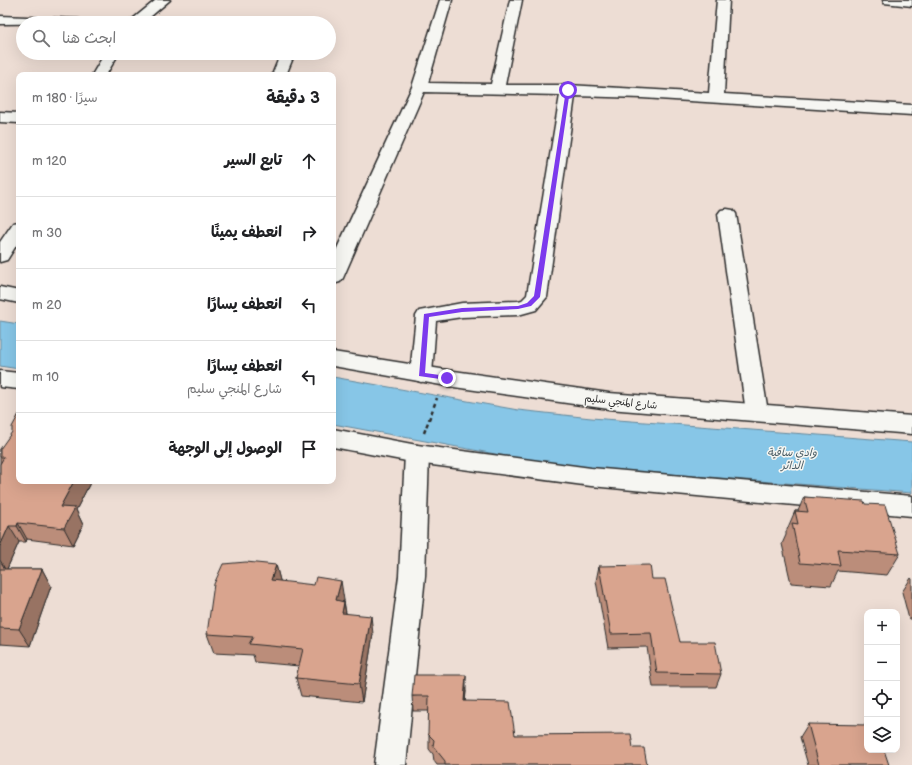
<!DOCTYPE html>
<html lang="ar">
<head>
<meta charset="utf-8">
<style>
  :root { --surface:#fff; --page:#f2f2f2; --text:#202124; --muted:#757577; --line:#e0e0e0 }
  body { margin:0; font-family:"Balsamiq Sans","Playpen Sans Arabic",sans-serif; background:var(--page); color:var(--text); direction:rtl }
  .controls { position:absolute; right:12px; bottom:12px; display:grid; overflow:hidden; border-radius:8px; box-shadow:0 4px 16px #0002 }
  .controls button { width:36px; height:36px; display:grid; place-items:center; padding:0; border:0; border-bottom:1px solid var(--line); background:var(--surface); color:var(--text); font:20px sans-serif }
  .stop { position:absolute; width:12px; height:12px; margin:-9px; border:3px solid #7c3aed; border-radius:50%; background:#fff }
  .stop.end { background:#7c3aed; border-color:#fff; box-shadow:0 1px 4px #0008 }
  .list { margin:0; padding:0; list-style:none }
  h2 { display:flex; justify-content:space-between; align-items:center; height:52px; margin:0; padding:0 16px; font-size:17px }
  h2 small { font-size:13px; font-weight:400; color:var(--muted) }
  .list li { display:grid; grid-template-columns:26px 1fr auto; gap:12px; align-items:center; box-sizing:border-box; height:72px; padding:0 16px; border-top:1px solid var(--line) }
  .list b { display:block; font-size:15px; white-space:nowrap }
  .list p { margin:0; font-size:13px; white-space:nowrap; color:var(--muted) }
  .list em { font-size:13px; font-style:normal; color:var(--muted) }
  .icon { flex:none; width:22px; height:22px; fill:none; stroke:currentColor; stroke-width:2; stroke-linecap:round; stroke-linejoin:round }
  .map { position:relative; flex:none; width:912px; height:765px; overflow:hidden; direction:ltr }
  .search { position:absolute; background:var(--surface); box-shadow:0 4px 16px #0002; left:16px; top:16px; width:320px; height:44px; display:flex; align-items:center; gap:10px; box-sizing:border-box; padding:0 14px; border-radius:22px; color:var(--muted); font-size:15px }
  .panel { position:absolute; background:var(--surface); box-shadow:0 4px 16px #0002; left:16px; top:72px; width:320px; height:412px; border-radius:8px; direction:rtl }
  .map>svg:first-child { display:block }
  .water { fill:#87c6e7; stroke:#62889c }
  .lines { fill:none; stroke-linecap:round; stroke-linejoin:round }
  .minor-casing { stroke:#2b2b2b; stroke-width:3 }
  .major-casing { stroke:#2b2b2b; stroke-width:3 }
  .path { stroke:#2b2b2b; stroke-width:2.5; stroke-dasharray:4 3; stroke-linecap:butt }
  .minor { fill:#f6f6f2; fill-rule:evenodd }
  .major { fill:#f6f6f2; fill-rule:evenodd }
  .wall { fill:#bb8d7a; stroke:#2b2b2b }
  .shaded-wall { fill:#987363; stroke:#2b2b2b }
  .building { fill:#d9a48e; stroke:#2b2b2b }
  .route { fill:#7c3aed }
  .labels { text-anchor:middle; stroke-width:3; stroke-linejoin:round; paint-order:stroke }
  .street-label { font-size:10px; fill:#2b2b2b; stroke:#f6f6f2 }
  .water-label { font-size:11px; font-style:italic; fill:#475a63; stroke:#f6f6f2 }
</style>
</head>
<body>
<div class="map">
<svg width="912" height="765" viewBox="0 0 912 765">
  <rect width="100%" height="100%" fill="#edddd4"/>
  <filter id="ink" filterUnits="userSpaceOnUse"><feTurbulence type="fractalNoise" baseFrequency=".025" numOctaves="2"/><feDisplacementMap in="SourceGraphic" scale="8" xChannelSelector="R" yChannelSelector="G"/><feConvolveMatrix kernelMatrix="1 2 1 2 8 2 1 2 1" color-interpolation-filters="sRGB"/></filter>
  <g filter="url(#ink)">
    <path class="water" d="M0,321L19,324V369L0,366Z
      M333,377L518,410L591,418L912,442V493L555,465L333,424Z"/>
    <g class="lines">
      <g class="minor-casing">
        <path id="minor" d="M156,0H170L143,23H128Z
          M440,0H452L428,83L491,84L510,0H522L505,85H568L709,93L717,0H729L724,94L912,105V115L642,98L575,96L547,297L536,310L518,315L462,317L436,321L432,374L429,379L421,382L413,379L410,374L416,316L419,311L462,303L518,301L522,300L527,295L560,95L424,92L343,278L340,282L333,284V257L412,87Z
          M883,0H912V6L884,3Z
          M0,16L78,19L83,20L85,23L0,24Z
          M105,53H119L106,75H92Z
          M281,53H295L286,75H272Z
          M0,112L19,113V123L0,122Z
          M727,209L733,210L736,214L768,412L765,418L757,420L749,418L746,412L718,214L721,210Z
          M19,222V241L7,260L0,262V242L13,223Z
          M417,445L425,448L429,454L425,576L406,765H374L399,576L405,454L409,448Z"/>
      </g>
      <g class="major-casing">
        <path id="major" d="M0,287L19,291V303L0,299Z
          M333,352L447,370L609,393L912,416V434L609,409L447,386L333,366Z
          M0,371L19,373V389L0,387Z
          M333,429L417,445L591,468L912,496V516L591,486L417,463L333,447Z"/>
      </g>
      <path class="path" d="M424,433L437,398"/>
      <use href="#minor" class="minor"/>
      <use href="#major" class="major"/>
    </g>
    <path class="wall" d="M0,449L19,481H91L76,510L83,525L73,545L27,539L26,542H19L7,569H42L51,586L30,646L0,644V645Z
      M804,497L865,504L900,554L887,575L838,571L831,586L791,583L782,544L786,535V532L795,511H798Z
      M276,565L280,581L344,600V601L346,613L373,634L362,702L301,696L296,678L299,666L255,662L253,655L214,653L207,634Z
      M599,566L652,579L680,642L721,674L716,687H653L647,647L608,648L596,581Z
      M911,578L912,579V619H909L902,592Z
      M466,691L465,701L515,735L633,748L647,765H437L434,761L433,754L429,749V711H413L412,696Z
      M808,724L889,765H808L800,737Z"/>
    <path class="shaded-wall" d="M74,481H91L76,510L83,525L73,545L64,528L60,507Z
      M18,523L27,539L26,542L17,526Z
      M9,526L19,542L6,571L0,560V546Z
      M276,565L281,584L271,580Z
      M42,569L51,586L30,646L19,629Z
      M341,581L344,600L339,619L336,600Z
      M344,602L347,620L342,613Z
      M371,616L373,634L362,702L359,684Z
      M466,675V691L464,716V701Z"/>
    <path class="building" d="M19,414V481H74L60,507L75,508L64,528L18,523L17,526H9L0,546V464L4,457H0V449L12,432V427Z
      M804,497L864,501L865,504L885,505L900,554L838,550L841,566L800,563L792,523L798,524L795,511L808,512Z
      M246,562L276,565L271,580L314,585L316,577L341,581L336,600L344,602L342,613L371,616L359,684L296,678L303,649L249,644L253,637L207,634L214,584L223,564Z
      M650,565L652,579H665L680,642H715L721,674L657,673L651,633L611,634L599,566Z
      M0,569H42L19,629L0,628Z
      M414,675H466L464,701L510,702L515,735L631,734L633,748H644L647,765H445V761L433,746L434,740L428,734L429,696H412Z
      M808,724L867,725V750H884L889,765H819Z"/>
  </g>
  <path class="route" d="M568,89L570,90L540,297L531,306L518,309L462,312L429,317L425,373L447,376L450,378L447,380L419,376L424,314L462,308L518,306L527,303L534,296L566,90Z"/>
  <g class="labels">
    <g class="street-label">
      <text transform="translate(621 401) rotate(6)" y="4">شارع المنجي سليم</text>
    </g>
    <g class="water-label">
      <text x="792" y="456">وادي ساقية<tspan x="792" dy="13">الدائر</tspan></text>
    </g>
  </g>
</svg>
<div class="controls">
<button>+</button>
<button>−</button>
<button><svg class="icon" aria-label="locate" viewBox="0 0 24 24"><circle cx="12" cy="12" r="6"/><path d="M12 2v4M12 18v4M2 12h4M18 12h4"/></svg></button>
<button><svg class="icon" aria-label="layers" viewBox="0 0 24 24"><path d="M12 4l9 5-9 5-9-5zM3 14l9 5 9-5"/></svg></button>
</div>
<div class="stop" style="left:568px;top:90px"></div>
<div class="stop end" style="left:447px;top:378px"></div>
<div class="search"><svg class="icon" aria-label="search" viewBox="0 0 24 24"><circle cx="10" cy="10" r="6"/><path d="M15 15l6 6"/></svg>ابحث هنا</div>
<section class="panel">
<h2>3 دقيقة<small>سيرًا · 180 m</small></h2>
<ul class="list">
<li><svg class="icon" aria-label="ahead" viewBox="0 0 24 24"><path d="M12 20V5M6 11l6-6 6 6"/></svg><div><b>تابع السير</b></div><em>120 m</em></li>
<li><svg class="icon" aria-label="right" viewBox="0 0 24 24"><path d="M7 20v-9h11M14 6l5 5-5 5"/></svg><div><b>انعطف يمينًا</b></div><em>30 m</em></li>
<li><svg class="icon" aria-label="left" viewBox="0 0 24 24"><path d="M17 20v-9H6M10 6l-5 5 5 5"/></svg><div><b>انعطف يسارًا</b></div><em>20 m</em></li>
<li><svg class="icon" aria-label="left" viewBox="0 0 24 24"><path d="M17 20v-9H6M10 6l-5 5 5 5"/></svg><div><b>انعطف يسارًا</b><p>شارع المنجي سليم</p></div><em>10 m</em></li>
<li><svg class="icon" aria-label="arrive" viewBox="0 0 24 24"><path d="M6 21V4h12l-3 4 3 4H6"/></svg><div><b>الوصول إلى الوجهة</b></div></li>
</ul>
</section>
</div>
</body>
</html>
